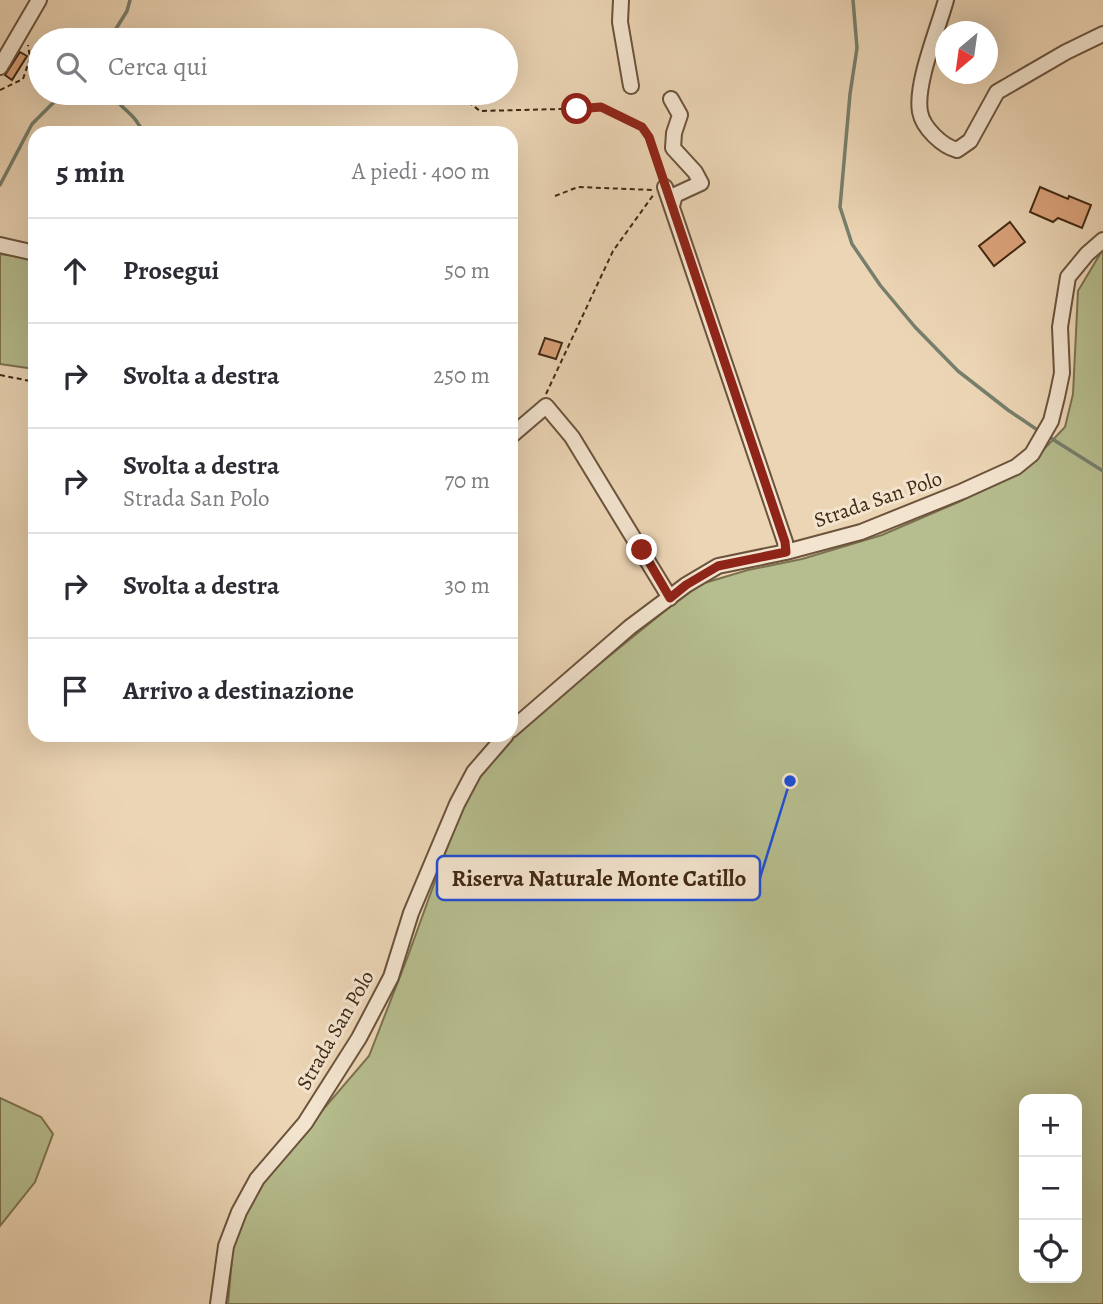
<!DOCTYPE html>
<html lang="it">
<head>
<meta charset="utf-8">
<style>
  :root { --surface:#fff; --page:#f2f2f3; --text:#2b2b33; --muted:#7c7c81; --line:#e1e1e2 }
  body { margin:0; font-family:Alegreya,serif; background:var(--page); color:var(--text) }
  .controls { position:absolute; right:21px; bottom:21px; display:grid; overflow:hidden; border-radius:14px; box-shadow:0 7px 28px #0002 }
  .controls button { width:63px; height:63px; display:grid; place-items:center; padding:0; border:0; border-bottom:2px solid var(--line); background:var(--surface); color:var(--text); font:35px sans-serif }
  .compass { position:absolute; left:935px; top:21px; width:63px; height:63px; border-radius:50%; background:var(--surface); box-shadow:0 7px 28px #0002; rotate:209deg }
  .stop { position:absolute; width:21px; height:21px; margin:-16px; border:5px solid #8f2418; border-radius:50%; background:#fff }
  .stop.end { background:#8f2418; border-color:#fff; box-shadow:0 2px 7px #0008 }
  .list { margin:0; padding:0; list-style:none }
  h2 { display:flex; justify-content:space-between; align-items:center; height:91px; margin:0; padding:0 28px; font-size:30px }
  h2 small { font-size:23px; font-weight:400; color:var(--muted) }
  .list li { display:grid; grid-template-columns:46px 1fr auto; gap:21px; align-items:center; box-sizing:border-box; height:105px; padding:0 28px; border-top:2px solid var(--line) }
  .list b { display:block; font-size:26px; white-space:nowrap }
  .list p { margin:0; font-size:23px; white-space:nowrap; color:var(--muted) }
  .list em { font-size:23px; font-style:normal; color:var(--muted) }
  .icon { flex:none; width:38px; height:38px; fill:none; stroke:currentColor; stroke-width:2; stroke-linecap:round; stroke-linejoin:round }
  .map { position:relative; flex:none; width:1103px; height:1304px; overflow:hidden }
  .search { position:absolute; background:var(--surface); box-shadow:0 7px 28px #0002; left:28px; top:28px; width:490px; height:77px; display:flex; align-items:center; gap:18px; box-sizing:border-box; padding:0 24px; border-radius:38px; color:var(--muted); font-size:26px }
  .panel { position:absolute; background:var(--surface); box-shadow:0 7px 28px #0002; left:28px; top:126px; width:490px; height:616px; border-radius:21px }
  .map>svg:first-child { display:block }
  .green { fill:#b6bd8e; stroke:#7b7250; stroke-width:2; fill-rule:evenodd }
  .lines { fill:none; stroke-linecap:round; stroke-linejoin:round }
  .stream { stroke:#767f6c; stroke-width:3.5 }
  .building { fill:#dba27a; stroke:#402813; stroke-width:2 }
  .minor-casing { stroke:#6b533c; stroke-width:18 }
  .path { stroke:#402813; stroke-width:2; stroke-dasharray:5 3.5; stroke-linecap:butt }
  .minor { stroke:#f3e4cf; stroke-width:14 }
  .route { stroke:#8f2418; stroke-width:9 }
  .labels { text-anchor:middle; stroke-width:6; stroke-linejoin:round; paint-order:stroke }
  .street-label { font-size:21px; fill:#402813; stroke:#f3e4cf }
  .leader { fill:none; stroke:#1d4ed8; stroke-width:2.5 }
  .callout-dot { fill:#1d4ed8; stroke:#f3e4cf; stroke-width:2.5 }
  .callout { fill:#f3e4cf; stroke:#1d4ed8; stroke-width:2.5 }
  .callout-label { font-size:23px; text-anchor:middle; font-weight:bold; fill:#402813 }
</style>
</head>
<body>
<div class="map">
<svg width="1103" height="1304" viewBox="0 0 1103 1304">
  <rect width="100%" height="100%" fill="#ecd5b5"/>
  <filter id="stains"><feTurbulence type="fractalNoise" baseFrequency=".00286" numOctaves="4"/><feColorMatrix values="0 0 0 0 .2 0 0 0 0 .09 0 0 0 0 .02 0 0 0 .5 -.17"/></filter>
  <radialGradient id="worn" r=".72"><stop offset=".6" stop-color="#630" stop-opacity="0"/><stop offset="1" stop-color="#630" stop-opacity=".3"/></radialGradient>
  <path class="green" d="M1103,249V1304H228L234,1235L260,1183L369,1056L408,956L464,801L491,760L528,722L666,610L701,584L748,570L802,559L882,535L961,501L1029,465L1065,427L1073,394L1078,291ZM1024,1099H1077V1278H1024Z
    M0,254L35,259V369L0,364Z
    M0,1098L41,1117L53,1134L35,1182L0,1226Z"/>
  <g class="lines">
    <path class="stream" d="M853,0L857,48L850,94L840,207L852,244L880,285L915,327L958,371L1008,410L1039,431
      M109,40L127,11L130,0
      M112,93C120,110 134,111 143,133
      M0,185L32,124L63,93
      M1046,435L1103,471"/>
  </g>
  <path class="building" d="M20,52L27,56L12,80L5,75Z
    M1040,187L1068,199L1069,196L1091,205L1082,228L1058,218L1053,222L1030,212Z
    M1010,222L1025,242L994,266L979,246Z
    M545,338L562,343L556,359L539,354Z"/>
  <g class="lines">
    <g class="minor-casing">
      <path id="minor" d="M621,0L620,22L631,86
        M946,0C938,29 915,84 920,112C923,128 942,146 957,150L970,141L997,92L1066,52L1103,34
        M0,67L39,0
        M671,99L680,115L674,133L673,148L695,172L701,183L675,195L672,206
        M665,187L785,542L786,552
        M0,245L35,253
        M511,436L546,406L572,437L670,598
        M511,730L630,627L686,585L718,566L786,552L861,532L963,491L1016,467L1032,454L1051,421L1057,397L1062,373L1060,327L1068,277L1087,254L1103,240
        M218,1304L226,1246L239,1212L257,1179L305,1123L359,1038L391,977L411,913L457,804L474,772L506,735"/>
    </g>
    <path class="path" d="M0,90L23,79L30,58L28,45
      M174,93L234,98L308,93
      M466,93L471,104L480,111L601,108L642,127L649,137L660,174
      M555,196L578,187L653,190
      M0,375L35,382
      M546,394L613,251L654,194"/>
    <use href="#minor" class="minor"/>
  </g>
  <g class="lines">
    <path class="route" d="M577,109L601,107L642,127L649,137L785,542L786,552L718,566L686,585L670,598L642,550"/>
  </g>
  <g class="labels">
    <g class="street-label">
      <text transform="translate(878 499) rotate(-19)" y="7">Strada San Polo</text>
      <text transform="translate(335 1030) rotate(-60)" y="7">Strada San Polo</text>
    </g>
  </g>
  <path class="leader" d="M790 781L760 878"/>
  <circle class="callout-dot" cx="790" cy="781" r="7"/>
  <rect class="callout" x="437" y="856" width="323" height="44" rx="7"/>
  <g class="callout-label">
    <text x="599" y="886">Riserva Naturale Monte Catillo</text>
  </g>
  <rect width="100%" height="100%" filter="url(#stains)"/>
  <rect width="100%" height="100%" fill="url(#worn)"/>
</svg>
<div class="controls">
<button>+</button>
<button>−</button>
<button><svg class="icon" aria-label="locate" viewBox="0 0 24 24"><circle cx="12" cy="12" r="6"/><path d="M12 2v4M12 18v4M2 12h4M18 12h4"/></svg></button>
</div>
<svg class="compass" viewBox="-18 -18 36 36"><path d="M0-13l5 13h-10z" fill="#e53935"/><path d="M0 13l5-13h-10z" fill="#7c7c81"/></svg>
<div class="stop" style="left:577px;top:109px"></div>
<div class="stop end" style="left:642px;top:550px"></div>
<div class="search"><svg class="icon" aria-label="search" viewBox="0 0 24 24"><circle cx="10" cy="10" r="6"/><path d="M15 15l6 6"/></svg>Cerca qui</div>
<section class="panel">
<h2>5 min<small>A piedi · 400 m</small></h2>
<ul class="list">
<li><svg class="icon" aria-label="ahead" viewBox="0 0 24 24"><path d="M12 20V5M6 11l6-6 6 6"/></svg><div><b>Prosegui</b></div><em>50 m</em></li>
<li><svg class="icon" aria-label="right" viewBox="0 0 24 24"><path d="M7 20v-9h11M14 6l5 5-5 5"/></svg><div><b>Svolta a destra</b></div><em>250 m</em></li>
<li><svg class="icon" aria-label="right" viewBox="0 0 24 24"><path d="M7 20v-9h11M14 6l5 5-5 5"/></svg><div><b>Svolta a destra</b><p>Strada San Polo</p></div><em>70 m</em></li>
<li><svg class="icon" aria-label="right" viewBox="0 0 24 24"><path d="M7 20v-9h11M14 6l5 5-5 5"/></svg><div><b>Svolta a destra</b></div><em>30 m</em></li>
<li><svg class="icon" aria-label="arrive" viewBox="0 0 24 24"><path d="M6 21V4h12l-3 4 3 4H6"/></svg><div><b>Arrivo a destinazione</b></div></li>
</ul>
</section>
</div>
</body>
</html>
